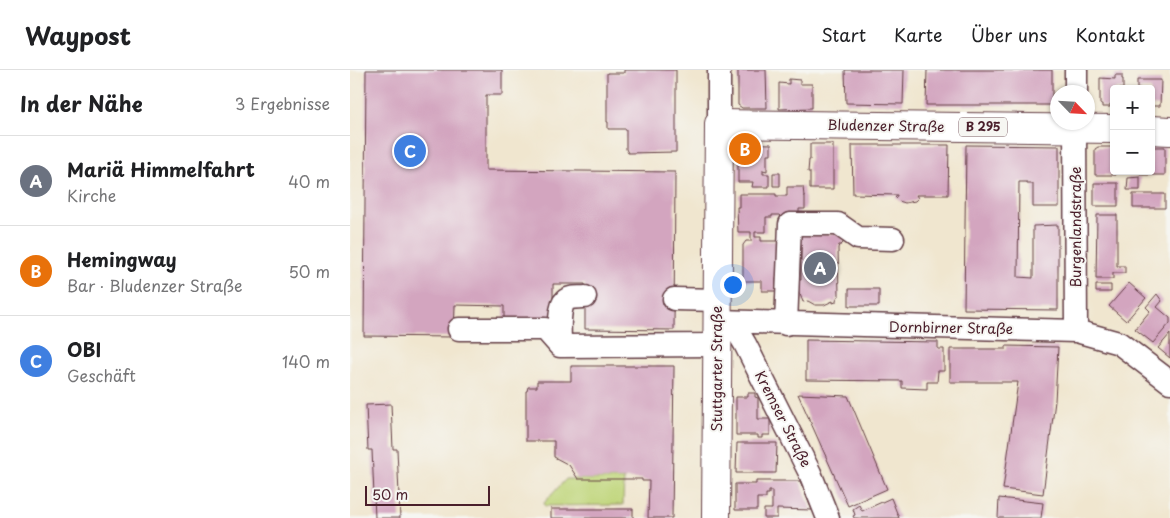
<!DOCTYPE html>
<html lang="de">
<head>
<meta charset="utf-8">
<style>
  :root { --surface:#fff; --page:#f6f6f6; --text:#202124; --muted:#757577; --line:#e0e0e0; --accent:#ea580c }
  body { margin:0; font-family:"Playpen Sans",sans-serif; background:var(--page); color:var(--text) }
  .controls { position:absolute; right:15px; top:15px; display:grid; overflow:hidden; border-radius:5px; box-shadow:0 1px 4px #0004 }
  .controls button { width:45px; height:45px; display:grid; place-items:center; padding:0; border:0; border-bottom:1px solid var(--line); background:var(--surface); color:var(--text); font:25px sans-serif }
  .compass { position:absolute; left:700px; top:15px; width:45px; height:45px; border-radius:50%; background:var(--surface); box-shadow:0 1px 4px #0004; rotate:115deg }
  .scale { position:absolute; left:15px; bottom:12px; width:125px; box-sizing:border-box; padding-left:5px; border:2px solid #4a1f2b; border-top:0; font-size:14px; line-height:18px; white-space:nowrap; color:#4a1f2b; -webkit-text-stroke:4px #f6f6f2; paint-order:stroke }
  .you { position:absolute; left:382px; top:214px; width:18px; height:18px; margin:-12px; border:4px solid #fff; border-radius:50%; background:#1a73e8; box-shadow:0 0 0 8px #1a73e833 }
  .badge { display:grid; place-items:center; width:32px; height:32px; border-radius:50%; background:var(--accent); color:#fff; font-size:16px; font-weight:700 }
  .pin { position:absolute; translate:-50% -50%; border:2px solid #fff; box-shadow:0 1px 5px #0006 }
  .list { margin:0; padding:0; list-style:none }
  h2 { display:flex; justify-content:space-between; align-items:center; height:65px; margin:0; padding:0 20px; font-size:21px }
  h2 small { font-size:16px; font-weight:400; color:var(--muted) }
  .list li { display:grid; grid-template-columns:32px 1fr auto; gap:15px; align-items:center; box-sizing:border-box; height:90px; padding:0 20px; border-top:1px solid var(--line) }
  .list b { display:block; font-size:19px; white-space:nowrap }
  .list p { margin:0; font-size:16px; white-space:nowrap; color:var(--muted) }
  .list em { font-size:16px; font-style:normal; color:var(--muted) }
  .map { position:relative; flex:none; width:820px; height:448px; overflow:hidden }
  header { display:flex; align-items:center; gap:30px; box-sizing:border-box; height:70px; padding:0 25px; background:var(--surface); border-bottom:1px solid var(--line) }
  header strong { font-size:24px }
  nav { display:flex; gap:28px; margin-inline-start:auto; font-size:18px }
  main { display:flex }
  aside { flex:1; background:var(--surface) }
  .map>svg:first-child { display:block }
  .green { fill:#bfd579; stroke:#847a52 }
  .building { fill:#d3a5bf }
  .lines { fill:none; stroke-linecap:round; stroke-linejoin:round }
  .minor-casing { stroke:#633d44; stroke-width:25 }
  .major-casing { stroke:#633d44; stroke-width:30 }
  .minor { stroke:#fff; stroke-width:22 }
  .major { stroke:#fff; stroke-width:28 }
  .labels { text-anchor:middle; stroke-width:4; stroke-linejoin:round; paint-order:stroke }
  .shield { fill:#f6f6f2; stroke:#7e6067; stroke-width:1 }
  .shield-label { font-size:12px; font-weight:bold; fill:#4a1f2b }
  .street-label { font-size:14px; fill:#4a1f2b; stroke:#f6f6f2 }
</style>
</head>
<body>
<header>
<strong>Waypost</strong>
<nav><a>Start</a><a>Karte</a><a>Über uns</a><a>Kontakt</a></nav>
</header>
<main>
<aside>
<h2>In der Nähe<small>3 Ergebnisse</small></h2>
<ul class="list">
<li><span class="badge" style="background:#6b7280">A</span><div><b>Mariä Himmelfahrt</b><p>Kirche</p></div><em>40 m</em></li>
<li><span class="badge" style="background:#e8710a">B</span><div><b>Hemingway</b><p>Bar · Bludenzer Straße</p></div><em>50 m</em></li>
<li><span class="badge" style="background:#3f7fe0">C</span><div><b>OBI</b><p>Geschäft</p></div><em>140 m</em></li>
</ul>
</aside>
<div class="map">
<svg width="820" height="448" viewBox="0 0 820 448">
  <rect width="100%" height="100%" fill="#f6f6f2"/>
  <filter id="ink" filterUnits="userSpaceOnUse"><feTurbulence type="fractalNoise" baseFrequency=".02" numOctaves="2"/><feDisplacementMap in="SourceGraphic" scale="10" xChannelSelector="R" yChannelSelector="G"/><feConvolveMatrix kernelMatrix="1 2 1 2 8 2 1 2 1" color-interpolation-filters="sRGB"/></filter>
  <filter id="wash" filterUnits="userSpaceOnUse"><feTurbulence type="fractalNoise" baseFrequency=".0096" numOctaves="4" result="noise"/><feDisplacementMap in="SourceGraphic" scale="20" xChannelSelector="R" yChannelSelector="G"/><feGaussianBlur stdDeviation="1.12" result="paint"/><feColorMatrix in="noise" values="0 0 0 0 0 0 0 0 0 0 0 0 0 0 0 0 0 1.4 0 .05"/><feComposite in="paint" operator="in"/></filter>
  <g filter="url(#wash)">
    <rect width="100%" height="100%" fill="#f0e6cf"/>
    <path class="green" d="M216,409H274L273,435L195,436L194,433Z"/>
    <g id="blocks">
      <path class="building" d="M16,0H152V25H136V100L325,102L324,260L235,259V214H203V251H154V236L105,235L104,267L14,266Z
        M274,0H326V82L278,83L276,79V59H258V52H257V3H274Z
        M388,0H416L417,38H392L388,35Z
        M495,0H554L553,34L496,33Z
        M577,0H702V35H576Z
        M765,5H772V9H773V19H764V34H760V37H752V34H750V8L765,9Z
        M439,9L450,10V14H462V38L429,39V13L439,14Z
        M787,10H811L810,36H801V19H787Z
        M388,73L421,74V84H417V101L413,100V104H419V117H402L403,112H388Z
        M460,74H483V119H460V102H458L459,90H460Z
        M502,75H599L598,125H566L568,128L565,131L555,133L549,131L545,127L547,126V125L503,124Z
        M616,75L709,76V137H683V114H677V112H669L668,207L683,208V156L708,155V240L614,239Z
        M748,77H764V101H766V105H745V79Z
        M801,77H815V105H790V101H801Z
        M423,103H430V116H423Z
        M790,107V120H777L778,108Z
        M744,113H768V136H744Z
        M437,117H453L454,126H455V139H449V145L433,149L429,145H422V147H416V162H405V167H411V171H434V194L426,209V221H412V211H393V175L396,171H401V162H388L387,137H389V124H426V126H437Z
        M783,124H815V138H783Z
        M747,145H767V196H775V203H763V209H746Z
        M486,164L493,167V173L491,175H489L488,178L489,226H488L486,230V232L483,233V231L474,235H465L458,231L453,232L450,224H444V210H451V175H449V165Z
        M779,213L796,228L776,251L759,236Z
        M746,215H761V222H746Z
        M499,219H529V236H499Z
        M807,224L812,231L807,237L820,248V253L803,273L785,259L800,241L796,237Z
        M820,264V288L808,278Z
        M456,270L588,272V279H594V301H588L587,312H577V319L552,318V311L456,310Z
        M656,276L708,277L705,331L693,424L653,419L668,312H600V279H656Z
        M221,296H324L322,448H298L299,411H292V409H228L219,395L204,387V371H176V321H177L178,317H187V311H221Z
        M398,323H405V327L408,328V349H420V365H412V368H408V365H386V327H398Z
        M448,324L498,326L537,419L498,436Z
        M41,334L43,379H47L50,448H25L22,380H18L16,335Z
        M387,373H427L426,403H386Z
        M406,411H450L462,440L427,439V448H414V439H422V421H419V424H416V428H407V440H385V414H406Z
        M541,428L549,448H504L503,446L505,445L503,439L509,435L512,441Z
        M649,428L693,433L691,448H648Z
        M201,439H283V448H201Z"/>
    </g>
  </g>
  <g filter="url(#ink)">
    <use href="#blocks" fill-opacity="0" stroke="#633d44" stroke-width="1"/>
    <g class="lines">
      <g class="minor-casing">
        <path id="minor" d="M726,22V0
          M725,52L726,261
          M369,54V0
          M324,229L368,230
          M368,251L726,261L769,273L820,312
          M382,252L395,274L460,403L478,448
          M436,254L440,154H488L508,168L543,169
          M109,259H195L210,276L367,275
          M210,276C210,266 208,237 215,231C220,226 229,228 235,227"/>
      </g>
      <g class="major-casing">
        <path id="major" d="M801,60L820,61
          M366,448L369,54L764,59"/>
      </g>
      <use href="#minor" class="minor"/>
      <use href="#major" class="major"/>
    </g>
  </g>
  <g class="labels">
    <rect class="shield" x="609" y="47.5" width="48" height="19" rx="4"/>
    <g class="shield-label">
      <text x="633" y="61">B 295</text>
    </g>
    <g class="street-label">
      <text transform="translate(536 56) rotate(1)" y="5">Bludenzer Straße</text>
      <text transform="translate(726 157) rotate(-90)" y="5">Burgenlandstraße</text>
      <text transform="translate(601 258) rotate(1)" y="5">Dornbirner Straße</text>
      <text transform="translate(367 299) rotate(-90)" y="5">Stuttgarter Straße</text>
      <text transform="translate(433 349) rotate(63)" y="5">Kremser Straße</text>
    </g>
  </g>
</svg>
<div class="controls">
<button>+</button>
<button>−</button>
</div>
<svg class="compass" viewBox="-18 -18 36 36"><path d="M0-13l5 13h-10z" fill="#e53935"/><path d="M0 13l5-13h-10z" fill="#757577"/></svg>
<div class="scale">50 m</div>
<div class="you"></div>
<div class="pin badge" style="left:470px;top:198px;background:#6b7280">A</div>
<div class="pin badge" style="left:395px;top:79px;background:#e8710a">B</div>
<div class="pin badge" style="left:60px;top:81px;background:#3f7fe0">C</div>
</div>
</main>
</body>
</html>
